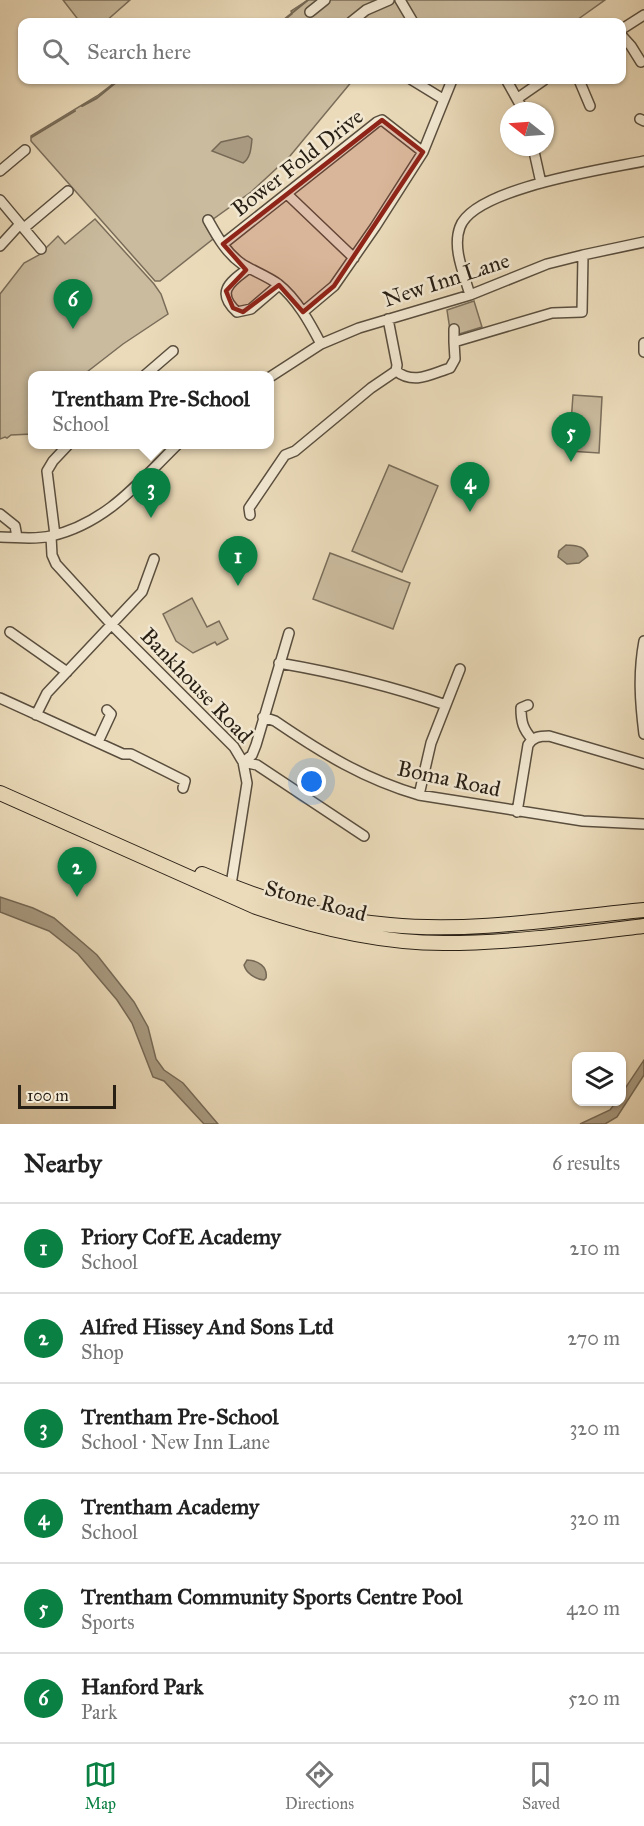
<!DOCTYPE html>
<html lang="en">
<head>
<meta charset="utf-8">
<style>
  :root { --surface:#fff; --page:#f6f6f6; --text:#222; --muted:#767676; --line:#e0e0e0; --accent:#0b8043 }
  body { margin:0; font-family:"IM FELL Great Primer",serif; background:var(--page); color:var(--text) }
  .controls { position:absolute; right:18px; bottom:18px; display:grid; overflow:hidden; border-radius:12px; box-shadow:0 2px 4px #0004 }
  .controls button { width:54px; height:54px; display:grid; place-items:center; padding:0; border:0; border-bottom:2px solid var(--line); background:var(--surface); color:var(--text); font:30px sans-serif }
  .compass { position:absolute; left:500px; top:102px; width:54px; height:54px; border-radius:50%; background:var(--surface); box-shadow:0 2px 4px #0004; rotate:287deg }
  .scale { position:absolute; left:18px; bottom:15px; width:98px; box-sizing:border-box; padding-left:6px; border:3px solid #281f15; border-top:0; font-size:16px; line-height:21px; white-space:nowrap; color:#281f15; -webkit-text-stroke:4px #f2e8d2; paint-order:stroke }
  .you { position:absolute; left:312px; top:782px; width:21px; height:21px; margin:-15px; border:4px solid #fff; border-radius:50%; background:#1a73e8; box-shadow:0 0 0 9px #1a73e833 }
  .badge { display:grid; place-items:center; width:39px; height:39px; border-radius:50%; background:var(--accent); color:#fff; font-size:20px; font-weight:700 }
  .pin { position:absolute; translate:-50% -50px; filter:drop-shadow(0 2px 3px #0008) }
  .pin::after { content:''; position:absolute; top:32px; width:21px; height:18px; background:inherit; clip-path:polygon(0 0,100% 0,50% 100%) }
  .popup { position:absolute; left:28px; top:371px; width:246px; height:78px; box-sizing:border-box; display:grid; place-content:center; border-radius:12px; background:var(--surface); filter:drop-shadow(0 2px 4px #0005); font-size:20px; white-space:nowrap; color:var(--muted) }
  .popup b { font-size:22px; color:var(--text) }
  .popup::after { content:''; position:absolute; left:50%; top:100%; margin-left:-12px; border:12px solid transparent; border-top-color:var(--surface) }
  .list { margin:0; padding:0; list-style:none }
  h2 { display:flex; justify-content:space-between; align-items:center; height:78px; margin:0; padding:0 24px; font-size:26px }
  h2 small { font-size:20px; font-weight:400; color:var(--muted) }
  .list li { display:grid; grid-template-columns:39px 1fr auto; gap:18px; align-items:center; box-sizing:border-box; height:90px; padding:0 24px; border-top:2px solid var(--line) }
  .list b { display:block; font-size:22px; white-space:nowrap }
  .list p { margin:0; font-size:20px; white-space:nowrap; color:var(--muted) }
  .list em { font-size:20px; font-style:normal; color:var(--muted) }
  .icon { flex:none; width:33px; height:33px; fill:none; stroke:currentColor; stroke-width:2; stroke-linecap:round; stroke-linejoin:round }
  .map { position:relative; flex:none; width:644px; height:1124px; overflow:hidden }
  .search { position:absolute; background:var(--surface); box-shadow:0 2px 4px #0004; left:18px; right:18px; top:18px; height:66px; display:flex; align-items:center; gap:15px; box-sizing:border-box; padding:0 21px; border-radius:12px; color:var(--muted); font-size:22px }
  .sheet { height:618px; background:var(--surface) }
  nav { display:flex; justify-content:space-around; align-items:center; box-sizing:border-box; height:84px; border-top:2px solid var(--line); background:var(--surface); font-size:16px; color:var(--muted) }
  nav a { display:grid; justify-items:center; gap:3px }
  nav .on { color:var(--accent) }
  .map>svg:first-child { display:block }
  .green { fill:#cabb9e; stroke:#796d5a; stroke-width:1.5 }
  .water { fill:#a99b82; stroke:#756956; stroke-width:1.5 }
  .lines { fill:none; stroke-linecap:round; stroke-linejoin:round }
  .stream { stroke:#756956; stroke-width:2 }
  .minor-casing { stroke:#594e3e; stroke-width:12 }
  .highway-casing { stroke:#281f15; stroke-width:16 }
  .minor { stroke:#f2e8d2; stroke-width:9 }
  .highway { stroke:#ebdbba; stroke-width:14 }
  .marked { fill:#8f2418; fill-opacity:0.2; stroke:#8f2418; stroke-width:4.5; stroke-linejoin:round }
  .labels { text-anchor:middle; stroke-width:5; stroke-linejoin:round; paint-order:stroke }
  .street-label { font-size:22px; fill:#281f15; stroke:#f2e8d2 }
</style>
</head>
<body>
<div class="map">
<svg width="644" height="1124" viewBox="0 0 644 1124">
  <rect width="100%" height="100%" fill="#ebdbba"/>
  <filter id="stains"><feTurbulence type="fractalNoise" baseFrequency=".00333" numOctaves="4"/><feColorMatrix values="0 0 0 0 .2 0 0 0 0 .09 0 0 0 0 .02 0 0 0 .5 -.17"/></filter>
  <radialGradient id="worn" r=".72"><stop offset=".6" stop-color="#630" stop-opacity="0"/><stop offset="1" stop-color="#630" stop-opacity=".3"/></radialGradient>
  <path class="green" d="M63,0H130L105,22H80Z
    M308,0H605L574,22H282L292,14L291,11Z
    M118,80H353L290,156L251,192L205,225L213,239L160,281H155L31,141V136L97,96Z
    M95,219L154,284L161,294L168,314L123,344L83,375L33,376L32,434L11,435L7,438L5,437L0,439V294L24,263L39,255L58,236L65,244Z
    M474,301L482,327L456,335L450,330L447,310Z
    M573,395L602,397L599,453L569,451Z
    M389,465L438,486L402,572L352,551Z
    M330,553L410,583L393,629L313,599Z
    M192,598L207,627L219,621L228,639L217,645L215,642L193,653L176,641L163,614Z"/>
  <path class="water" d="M248,136L252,139C251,147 251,158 243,163L212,151L221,142Z
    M566,545C576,546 584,545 588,556L579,563L567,564L558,557L559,551Z
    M0,897L33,908L54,918L97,955L134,1002L148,1027L156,1059L164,1070L183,1083L218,1124H204L164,1081L153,1077L132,1023L117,1000L78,954L49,931L0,912Z
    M247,960C258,960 268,967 266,978L264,980C255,979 246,973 244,965Z
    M644,1060V1075L617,1117L605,1124H580L610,1110L616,1102H622V1093Z"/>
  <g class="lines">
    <path class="stream" d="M281,22L308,0
      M82,106L97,98L119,80
      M32,137L75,111"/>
    <g class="minor-casing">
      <path id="minor" d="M400,0L413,22
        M310,12L325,0
        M351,22L366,10L389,0
        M622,29L644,15
        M622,36L631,46L641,62
        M412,80L443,99
        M579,80L590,106
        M507,81L522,108
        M518,98L544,80
        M640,119L644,121
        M533,147L541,183
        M0,171L25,150
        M287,194L354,258
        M0,200L41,249
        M208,220C217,236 226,253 242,264C253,271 267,276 278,284C297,299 310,323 321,344
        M24,228L68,191
        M223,244L377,122L382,120L423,152
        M0,246L20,224
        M249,268C232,281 214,291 237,312L251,309L279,285
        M470,295C464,274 452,248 460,227C474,188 606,169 644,161
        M303,312L334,286L375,227L423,152L452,80
        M454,329V342
        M644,343V352
        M396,371C414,385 431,374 450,368L455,359L454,342L552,313L582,312L583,255
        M144,376L173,351
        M270,377L321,344L359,328L470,295L547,264L583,255L644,242
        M0,514L15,526L17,537
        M250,515L249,508L285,455L295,451L371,388L396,371L397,365L388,319
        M55,535L47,471L53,461L69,444
        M51,536L52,555L56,564L111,624L234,747L243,762L247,783L230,891
        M0,537C17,537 34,540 51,536C107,523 139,482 178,444
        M10,632L67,672
        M644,641C638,673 640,702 644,734
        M279,663C337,673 391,686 446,705
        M0,698L123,754H131L185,781L183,788
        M528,705L521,708C521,722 523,729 532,739
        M36,715L47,693L142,592L154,559
        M263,717L275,721C322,753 364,779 419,795L583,821L644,824
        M98,742L111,714L107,710
        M243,762L257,765L364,836
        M243,762L252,755L256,745L289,633
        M419,795L431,743L460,669
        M517,812L528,745C533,737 539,736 549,736L644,764"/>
    </g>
    <g class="highway-casing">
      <path id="highway" d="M0,793L256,907C317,928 380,943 444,943C511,943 578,934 644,926
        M202,874C262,900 324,920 390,925C474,933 560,918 644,910"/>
    </g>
    <use href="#minor" class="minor"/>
    <use href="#highway" class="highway"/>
  </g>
  <path class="marked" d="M382,120L423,152L334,286L303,312L279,285L243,312L233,308L226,291L246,270L223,244Z"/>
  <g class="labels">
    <g class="street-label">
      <text transform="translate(297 162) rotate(-38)" y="8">Bower Fold Drive</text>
      <text transform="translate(446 279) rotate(-18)" y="8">New Inn Lane</text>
      <text transform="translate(197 685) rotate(46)" y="8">Bankhouse Road</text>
      <text transform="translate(449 778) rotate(12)" y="8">Boma Road</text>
      <text transform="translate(316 900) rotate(15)" y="8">Stone Road</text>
    </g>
  </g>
  <rect width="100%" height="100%" filter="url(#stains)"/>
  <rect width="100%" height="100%" fill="url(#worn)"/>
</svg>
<div class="controls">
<button><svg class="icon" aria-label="layers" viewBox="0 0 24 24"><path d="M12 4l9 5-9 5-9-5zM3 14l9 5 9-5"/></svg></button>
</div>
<svg class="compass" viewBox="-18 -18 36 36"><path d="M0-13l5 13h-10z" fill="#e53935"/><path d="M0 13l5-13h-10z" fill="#767676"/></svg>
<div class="scale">100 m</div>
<div class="you"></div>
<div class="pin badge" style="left:238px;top:586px">1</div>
<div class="pin badge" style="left:77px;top:897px">2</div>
<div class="pin badge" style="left:151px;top:518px">3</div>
<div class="popup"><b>Trentham Pre-School</b>School</div>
<div class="pin badge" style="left:470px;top:512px">4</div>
<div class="pin badge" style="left:571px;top:462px">5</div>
<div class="pin badge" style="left:73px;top:329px">6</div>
<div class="search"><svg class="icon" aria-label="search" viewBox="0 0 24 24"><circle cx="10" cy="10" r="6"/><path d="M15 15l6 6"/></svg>Search here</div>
</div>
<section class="sheet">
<h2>Nearby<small>6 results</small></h2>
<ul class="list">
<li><span class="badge">1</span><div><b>Priory CofE Academy</b><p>School</p></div><em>210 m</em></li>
<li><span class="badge">2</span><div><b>Alfred Hissey And Sons Ltd</b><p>Shop</p></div><em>270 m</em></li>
<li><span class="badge">3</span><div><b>Trentham Pre-School</b><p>School · New Inn Lane</p></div><em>320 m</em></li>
<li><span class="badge">4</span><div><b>Trentham Academy</b><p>School</p></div><em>320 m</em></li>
<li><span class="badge">5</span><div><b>Trentham Community Sports Centre Pool</b><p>Sports</p></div><em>420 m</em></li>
<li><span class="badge">6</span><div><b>Hanford Park</b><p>Park</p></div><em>520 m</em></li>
</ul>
</section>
<nav>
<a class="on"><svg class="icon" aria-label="map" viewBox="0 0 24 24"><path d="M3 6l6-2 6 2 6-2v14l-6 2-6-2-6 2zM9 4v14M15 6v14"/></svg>Map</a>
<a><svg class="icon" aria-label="directions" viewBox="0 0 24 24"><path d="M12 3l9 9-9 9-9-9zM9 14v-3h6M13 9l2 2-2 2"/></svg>Directions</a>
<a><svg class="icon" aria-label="saved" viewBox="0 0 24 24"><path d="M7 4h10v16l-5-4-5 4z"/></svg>Saved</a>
</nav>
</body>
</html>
